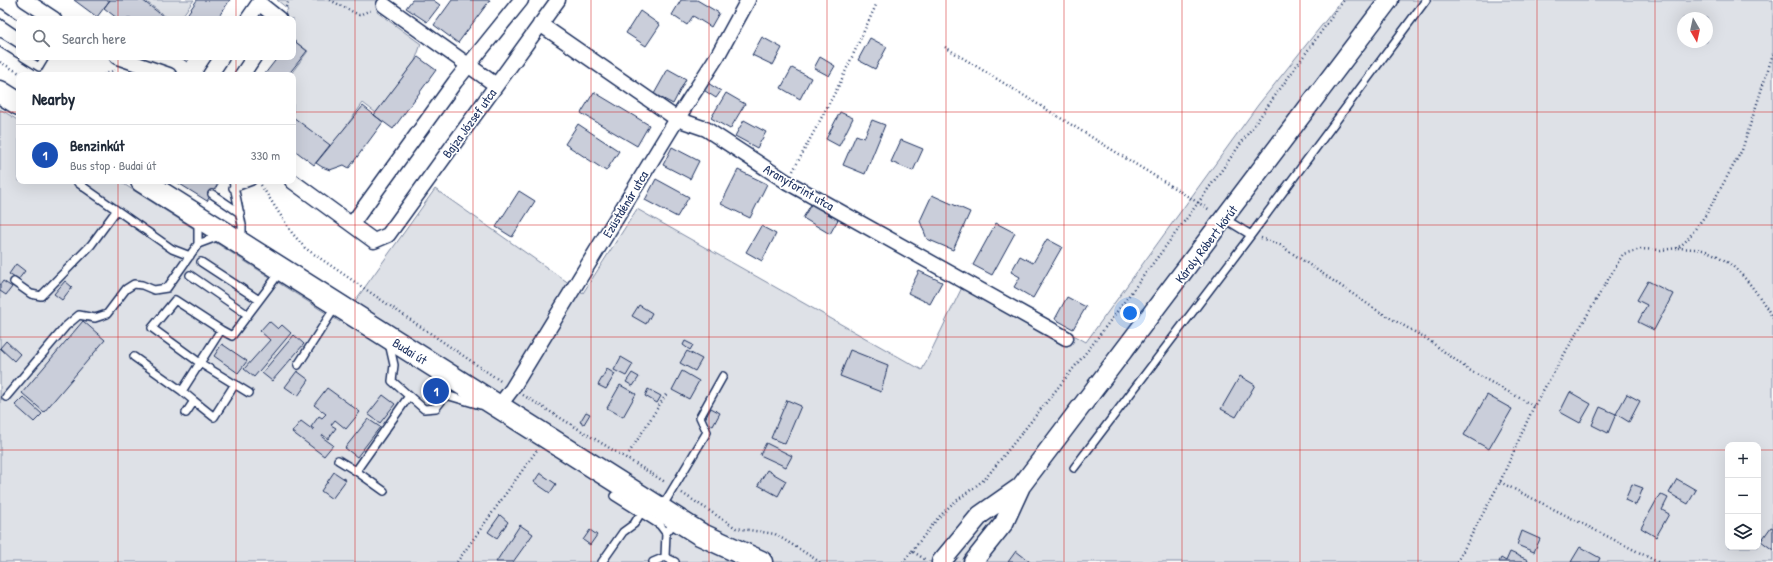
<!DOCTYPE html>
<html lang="en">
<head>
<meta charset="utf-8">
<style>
  :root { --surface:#fff; --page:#f2f2f3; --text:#1f2937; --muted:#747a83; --line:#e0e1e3; --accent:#111827 }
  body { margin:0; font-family:"Patrick Hand",sans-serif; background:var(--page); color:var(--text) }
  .controls { position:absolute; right:12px; bottom:12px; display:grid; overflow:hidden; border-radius:8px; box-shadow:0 4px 16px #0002 }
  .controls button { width:36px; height:36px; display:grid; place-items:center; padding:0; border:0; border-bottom:1px solid var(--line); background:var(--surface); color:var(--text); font:20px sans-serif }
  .compass { position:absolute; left:1677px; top:12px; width:36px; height:36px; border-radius:50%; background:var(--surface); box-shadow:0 4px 16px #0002; rotate:171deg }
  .you { position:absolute; left:1130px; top:313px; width:14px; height:14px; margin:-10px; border:3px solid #fff; border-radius:50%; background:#1a73e8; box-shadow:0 0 0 6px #1a73e833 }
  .badge { display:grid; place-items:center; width:26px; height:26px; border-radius:50%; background:var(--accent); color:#fff; font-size:13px; font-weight:700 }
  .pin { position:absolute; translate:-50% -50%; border:2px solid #fff; box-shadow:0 1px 4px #0006 }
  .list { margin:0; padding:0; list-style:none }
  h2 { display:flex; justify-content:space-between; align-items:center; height:52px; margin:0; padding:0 16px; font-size:17px }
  h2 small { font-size:13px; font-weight:400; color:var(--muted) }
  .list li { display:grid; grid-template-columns:26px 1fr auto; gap:12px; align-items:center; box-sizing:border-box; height:60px; padding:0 16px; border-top:1px solid var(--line) }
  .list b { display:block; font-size:15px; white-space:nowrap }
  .list p { margin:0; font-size:13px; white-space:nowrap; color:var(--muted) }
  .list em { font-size:13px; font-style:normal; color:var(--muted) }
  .icon { flex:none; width:22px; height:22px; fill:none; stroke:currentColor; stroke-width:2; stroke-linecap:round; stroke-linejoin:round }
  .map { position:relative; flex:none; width:1773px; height:562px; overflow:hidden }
  .search { position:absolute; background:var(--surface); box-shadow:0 4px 16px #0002; left:16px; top:16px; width:280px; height:44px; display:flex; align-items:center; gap:10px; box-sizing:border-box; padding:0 14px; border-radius:8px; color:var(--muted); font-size:15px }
  .panel { position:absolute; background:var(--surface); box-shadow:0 4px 16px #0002; left:16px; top:72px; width:280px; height:112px; border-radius:8px }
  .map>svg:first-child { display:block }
  .green { fill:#dee1e7; stroke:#7c88a2; fill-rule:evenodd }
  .building { fill:#caceda; stroke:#1b2f5e }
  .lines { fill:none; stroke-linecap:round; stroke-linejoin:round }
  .service-casing { stroke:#1b2f5e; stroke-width:10 }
  .minor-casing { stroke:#1b2f5e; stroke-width:17 }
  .tertiary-casing { stroke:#1b2f5e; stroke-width:21 }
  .primary-casing { stroke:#1b2f5e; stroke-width:25 }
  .path { stroke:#1b2f5e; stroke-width:2.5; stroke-dasharray:1 3; stroke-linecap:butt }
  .service { stroke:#fff; stroke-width:7 }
  .minor { stroke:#fff; stroke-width:14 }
  .tertiary { stroke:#fff; stroke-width:18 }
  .primary { stroke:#fff; stroke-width:22 }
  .grid { fill:none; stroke:#d62828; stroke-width:1; stroke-opacity:0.55 }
  .labels { text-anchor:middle; stroke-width:3.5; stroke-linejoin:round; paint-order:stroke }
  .street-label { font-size:13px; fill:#1b2f5e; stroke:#fff }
</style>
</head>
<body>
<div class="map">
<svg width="1773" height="562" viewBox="0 0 1773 562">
  <rect width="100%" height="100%" fill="#fff"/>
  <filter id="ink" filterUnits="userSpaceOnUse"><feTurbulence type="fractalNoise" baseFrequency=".025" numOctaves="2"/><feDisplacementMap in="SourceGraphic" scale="8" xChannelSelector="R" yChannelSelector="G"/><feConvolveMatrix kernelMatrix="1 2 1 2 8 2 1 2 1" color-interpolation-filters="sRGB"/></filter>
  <g filter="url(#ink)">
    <path class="green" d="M144,0H194L180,19H169Z
      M277,0H381L377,12L421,44L415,61L376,113L363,103L330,148L293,120V75H290L308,51L293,40V19H281L288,9Z
      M1342,0H1773V562H0V109L19,121V181H119L340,322L435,189L583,293L637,209L922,370L968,275L1086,342L1258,105ZM1683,18H1707V42H1683ZM1728,445H1758V547H1728Z"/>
    <path class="building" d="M74,0H110L97,17Z
      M110,0H142L167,19H118L104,8Z
      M197,0H230L217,19H184Z
      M412,0H433L440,5L427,22L406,8Z
      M452,0H490L458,43L434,25Z
      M681,0H697L719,13L711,27L693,16L687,25L672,15Z
      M640,11L660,25L646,46L626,33Z
      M762,37L782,48L773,65L752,55Z
      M870,38L887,47L875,69L858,60Z
      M293,40L307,51L288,75H264L278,57H293Z
      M180,57H190L187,62Z
      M418,57L436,70L393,129L374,115Z
      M820,57L835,66L829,76L814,68Z
      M792,68L811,78L800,99L781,88Z
      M668,69L686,79L673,104L654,94Z
      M706,82L721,91L716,98L702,89Z
      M594,92L649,125L637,146L581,113Z
      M726,93L745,104L730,129L711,118Z
      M363,106L383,122L349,168L344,165L330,170L322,167L316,163Z
      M840,112L853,118L839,146L826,139Z
      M293,117L330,145L314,165L293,149Z
      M744,120L766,132L757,148L735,136Z
      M872,120L885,125L865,174L843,165L856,135L864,138Z
      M578,124L619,151L606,171L565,144Z
      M901,140L923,149L913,171L891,162Z
      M672,147L699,161L690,179L663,165Z
      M738,170L767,184L750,218L721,204Z
      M656,179L689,197L677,217L645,200Z
      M175,181H220L207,201Z
      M519,191L535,201L512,237L496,227Z
      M932,195L970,212L953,250L927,239L920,221Z
      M813,201L840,216L830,234L803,218Z
      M996,223L1015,233L992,275L973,265Z
      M761,226L776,234L762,261L746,252Z
      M1047,239L1062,247L1033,298L1014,287L1020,277L1011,272L1020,256L1033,263Z
      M16,264L25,271L18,280L9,274Z
      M919,271L942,282L930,304L908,293Z
      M3,281L12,287L6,295L0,291V285Z
      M65,281L72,287L62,300L54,294Z
      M1648,281L1673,294L1654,330L1638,322L1647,305L1637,300Z
      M1067,297L1086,307L1073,329L1055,319Z
      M639,305L652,313L646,324L632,316Z
      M83,321L105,340L44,412L22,393Z
      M269,321L278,329L282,325L291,333L254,377L244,369L270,340L260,331Z
      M294,335L304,344L272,381L262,373Z
      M6,341L20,354L14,361L0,348Z
      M685,341L693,345L690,350L683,345Z
      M222,344L247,361L238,373L214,356Z
      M850,350L888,365L881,392L840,376Z
      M687,351L702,359L695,371L680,363Z
      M621,357L633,364L626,376L614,370Z
      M607,369L615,374L606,389L598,385Z
      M297,371L309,380L298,396L285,387Z
      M682,371L699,381L689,399L672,390Z
      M632,373L639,377L633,386L626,382Z
      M1240,376L1255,385L1236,417L1221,409Z
      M620,385L636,394L623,417L607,408Z
      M327,388L360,412L346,429L335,420L331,425L336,428L328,439L323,435L322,437L333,445L324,456L292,432L301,421L313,430L314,429L311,427L319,416L322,418L326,414L314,405Z
      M648,389L661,396L657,403L645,396Z
      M1570,392L1591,404L1580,423L1560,412Z
      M1627,394L1640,401L1629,422L1616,414Z
      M383,395L395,404L380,423L368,414Z
      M1487,395L1512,409L1489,449L1464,435Z
      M23,397L42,414L34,422L15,405Z
      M787,400L801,406L785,444L771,438Z
      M1600,407L1616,414L1608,433L1592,425Z
      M711,408L720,413L713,426L704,421Z
      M586,412L590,414L584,424L580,422Z
      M368,419L380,427L357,457L345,448Z
      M766,443L792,456L786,467L760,455Z
      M767,470L786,481L778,496L758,485Z
      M334,472L346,480L332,499L321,491Z
      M540,473L556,484L550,493L534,482Z
      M1677,479L1696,490L1688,504L1669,493Z
      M1632,484L1643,488L1636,505L1625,500Z
      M1660,494L1668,498L1662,510L1669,514L1656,537L1641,528Z
      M500,515L508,522L497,538L488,532Z
      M520,525L533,534L513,562H496Z
      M1771,527L1773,528V550L1761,541Z
      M590,530L597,535L590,545L583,540Z
      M1522,531L1540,539L1534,552L1517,545Z
      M1580,547L1600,558L1598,562H1571Z
      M1016,551L1030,562H1008Z
      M1510,552L1528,560L1527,562H1499L1501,558L1506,561Z"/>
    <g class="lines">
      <g class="service-casing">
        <path id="service" d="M0,13L19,26
          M0,42L19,54
          M23,57L39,67L45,57
          M233,181L242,225V241
          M78,183L172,249L190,256
          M233,188L252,181
          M212,194L240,213
          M198,221V244
          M1251,235L1426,0
          M201,262L259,300
          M190,275L248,315
          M14,282L31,294L41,296L91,245L116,211
          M221,330L175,300L152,328L200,363L249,393
          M389,343L394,365L392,381L424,409L436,408L446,395L480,405
          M134,357L182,391
          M298,365L336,306
          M6,397L66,326L79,315L95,318L107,314L126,289L134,284L142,285L154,290L167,288L198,244L222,235
          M194,401L214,417L235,384
          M186,413L194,401L182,391L221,330L232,336L281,271
          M338,460L356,471
          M1074,468L1251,235L1225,219
          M384,491L356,471L409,396
          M614,496L660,525L666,533
          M662,507L707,432L700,417L723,376
          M602,562L623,532L634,524L647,503
          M653,562L665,557
          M675,562L665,557L666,533L675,522"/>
      </g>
      <g class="minor-casing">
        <path id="minor" d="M25,0L54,19
          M384,5L496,85
          M248,19L259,3L279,19
          M540,24L677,119L706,129L787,182L1066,338
          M117,57L169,75
          M210,75L222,57
          M242,75L254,57
          M292,181L374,241L388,235L558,0
          M352,224L455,82L521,0
          M499,406L512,389L677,119L718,55L748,0"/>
      </g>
      <g class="tertiary-casing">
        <path id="tertiary" d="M941,562L980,515L1020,487
          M973,562L1004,523L1021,486L1389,0"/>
      </g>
      <g class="primary-casing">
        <path id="primary" d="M0,92L19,104
          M142,181L700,534L761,562"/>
      </g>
      <path class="path" d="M146,0V3
        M330,0L359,15L371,10
        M286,7L289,0
        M945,47L1210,210
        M0,62L23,75
        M104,75L115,70
        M793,171L840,83L877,3
        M261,185L292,233L305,248L502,382
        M1261,238L1280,245L1378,311L1427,339L1469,370L1534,406
        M1678,248C1687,249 1700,248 1709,252C1739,264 1756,291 1773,318
        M523,395L665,482
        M629,453L667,393
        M1500,482L1658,562
        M682,493L736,528L775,534L820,562
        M912,551L938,518L951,505L985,479L1092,345L1198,203L1344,0
        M457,562L537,450
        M903,562L912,551L926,560
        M1457,562L1500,482L1534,406L1623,254L1641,249L1661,250L1678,248L1687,240L1707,213L1742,150L1773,54"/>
      <use href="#service" class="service"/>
      <use href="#minor" class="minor"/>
      <use href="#tertiary" class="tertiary"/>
      <use href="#primary" class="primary"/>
    </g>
  </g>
  <path class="grid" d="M118,0V19M236,0V19M355,0V562M473,0V562M591,0V562M709,0V562M827,0V562M946,0V562M1064,0V562M1182,0V562M1300,0V562M1418,0V562M1537,0V562M1655,0V562M118,57V75M236,57V75M0,112H19M293,112H1773M118,181V562M236,181V562M0,225H1773M0,337H1773M0,450H1728M1758,450H1773"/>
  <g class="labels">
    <g class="street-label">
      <text transform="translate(469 123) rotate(-54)" y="5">Bajza József utca</text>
      <text transform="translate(799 187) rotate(30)" y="5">Aranyforint utca</text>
      <text transform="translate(625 204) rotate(-59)" y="5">Ezüstdénár utca</text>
      <text transform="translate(1206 244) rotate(-53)" y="5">Károly Róbert körút</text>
      <text transform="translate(410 351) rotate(32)" y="5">Budai út</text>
    </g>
  </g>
</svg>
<div class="controls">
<button>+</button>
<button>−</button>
<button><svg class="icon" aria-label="layers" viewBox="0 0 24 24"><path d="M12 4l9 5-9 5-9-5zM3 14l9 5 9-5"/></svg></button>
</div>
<svg class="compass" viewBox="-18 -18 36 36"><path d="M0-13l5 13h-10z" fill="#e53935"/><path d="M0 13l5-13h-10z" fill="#747a83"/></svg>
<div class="you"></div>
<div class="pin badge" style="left:436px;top:391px;background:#1a4fb4">1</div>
<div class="search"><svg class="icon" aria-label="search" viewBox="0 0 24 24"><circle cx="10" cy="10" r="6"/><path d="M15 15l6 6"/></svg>Search here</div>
<section class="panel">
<h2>Nearby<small></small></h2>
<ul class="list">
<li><span class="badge" style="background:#1a4fb4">1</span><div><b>Benzinkút</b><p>Bus stop · Budai út</p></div><em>330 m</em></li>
</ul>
</section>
</div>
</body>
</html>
